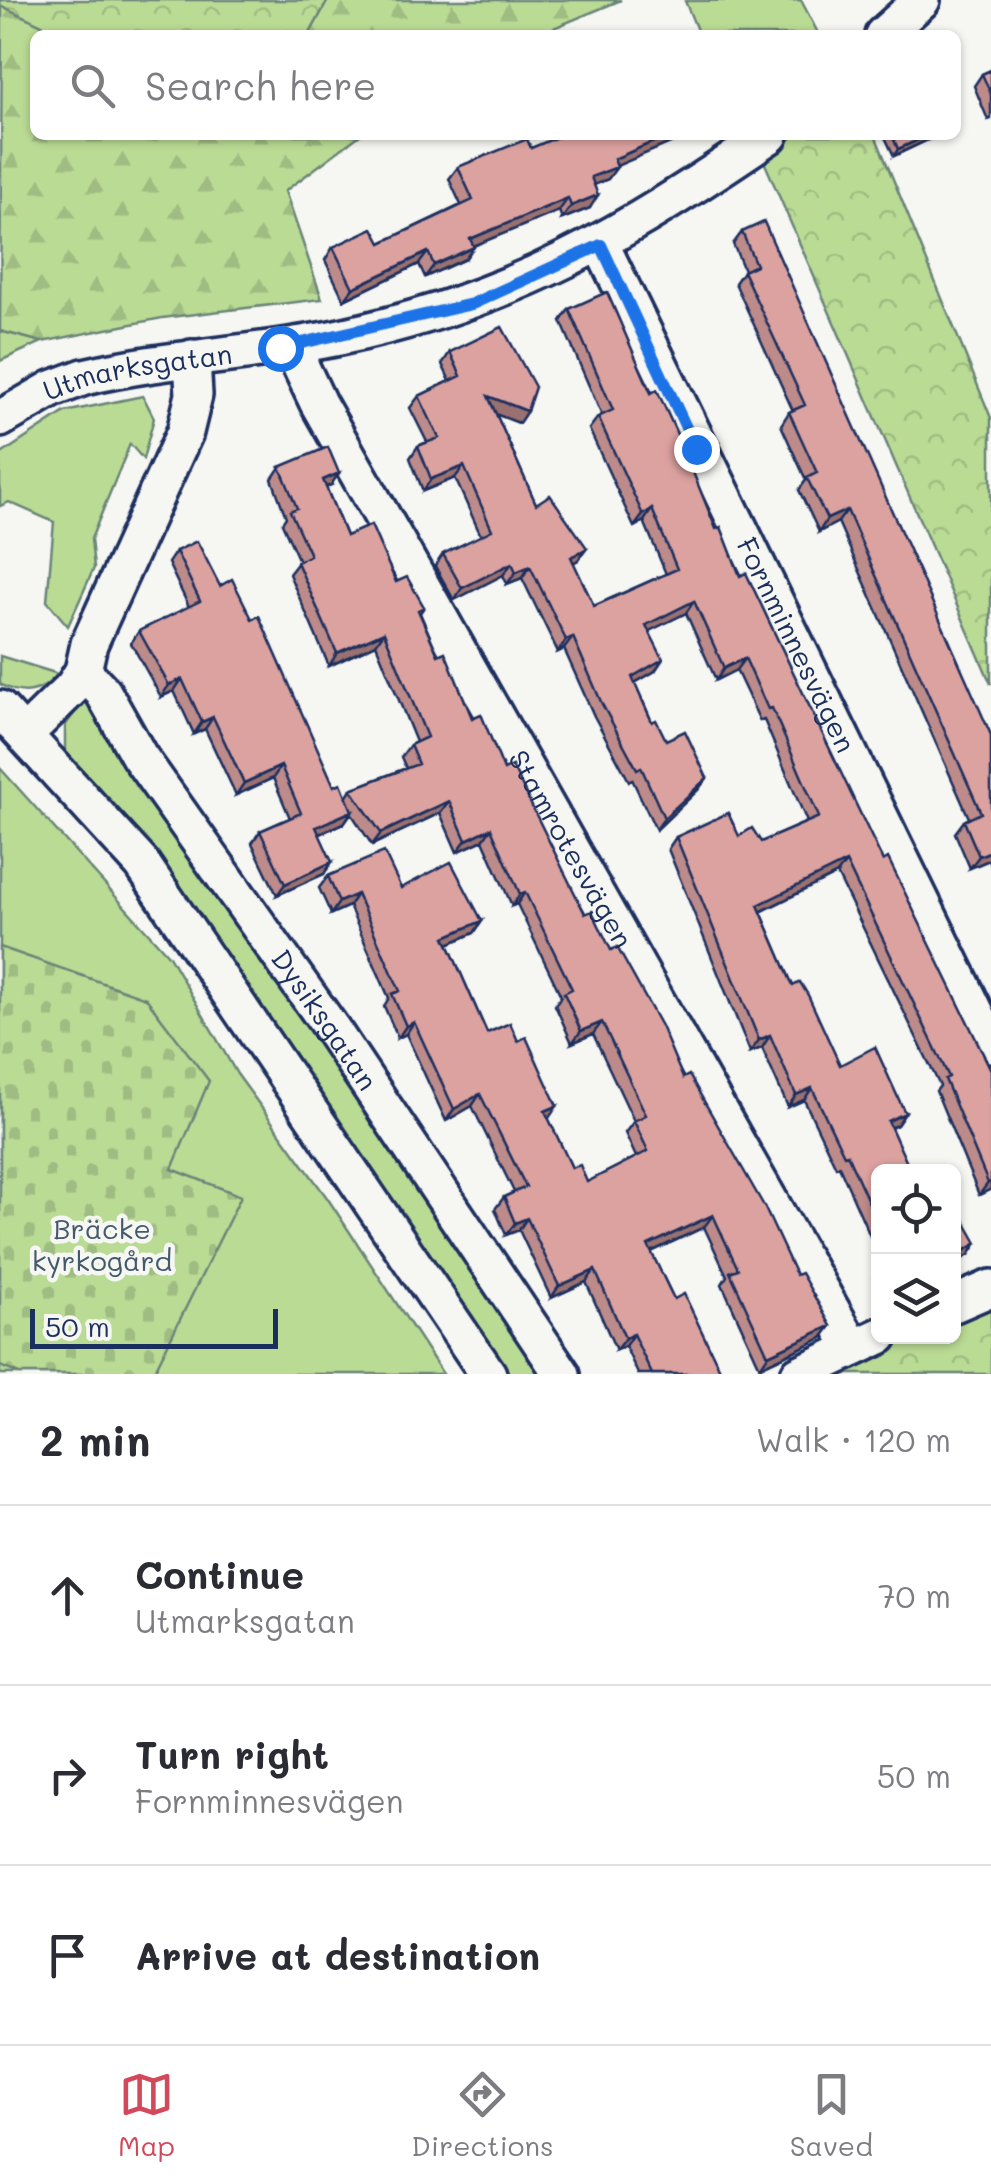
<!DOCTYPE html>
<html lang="en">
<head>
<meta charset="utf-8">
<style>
  :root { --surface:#fff; --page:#f2f2f3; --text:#2b2b33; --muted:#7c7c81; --line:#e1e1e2; --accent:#d1495b }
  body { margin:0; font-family:Mali,sans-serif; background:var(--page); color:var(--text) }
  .controls { position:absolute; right:30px; bottom:30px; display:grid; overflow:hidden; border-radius:15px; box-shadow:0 2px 8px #0004 }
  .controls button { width:90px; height:90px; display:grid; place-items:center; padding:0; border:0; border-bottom:2px solid var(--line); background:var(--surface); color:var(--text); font:50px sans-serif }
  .scale { position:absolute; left:30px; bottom:25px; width:248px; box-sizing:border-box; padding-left:10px; border:5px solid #1b2f5e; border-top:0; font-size:28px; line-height:35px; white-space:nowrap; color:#1b2f5e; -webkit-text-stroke:8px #f6f6f2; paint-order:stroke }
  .stop { position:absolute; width:30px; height:30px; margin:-22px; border:8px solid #1a73e8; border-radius:50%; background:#fff }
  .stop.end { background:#1a73e8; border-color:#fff; box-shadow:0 2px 10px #0008 }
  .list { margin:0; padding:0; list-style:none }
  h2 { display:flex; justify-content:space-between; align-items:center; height:130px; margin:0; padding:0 40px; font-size:42px }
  h2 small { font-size:32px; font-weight:400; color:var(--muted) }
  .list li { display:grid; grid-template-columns:65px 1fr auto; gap:30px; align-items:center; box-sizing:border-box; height:180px; padding:0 40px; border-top:2px solid var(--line) }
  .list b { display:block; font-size:38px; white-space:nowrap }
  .list p { margin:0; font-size:32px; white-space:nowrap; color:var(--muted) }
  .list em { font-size:32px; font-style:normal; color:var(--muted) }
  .icon { flex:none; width:55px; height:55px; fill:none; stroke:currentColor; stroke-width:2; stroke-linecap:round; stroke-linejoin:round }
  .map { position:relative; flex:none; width:991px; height:1374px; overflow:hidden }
  .search { position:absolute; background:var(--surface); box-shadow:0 2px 8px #0004; left:30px; right:30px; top:30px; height:110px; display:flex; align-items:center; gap:25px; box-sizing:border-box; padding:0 35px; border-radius:15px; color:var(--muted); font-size:38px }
  .sheet { height:670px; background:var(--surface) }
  nav { display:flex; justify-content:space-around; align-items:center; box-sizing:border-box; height:140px; border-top:2px solid var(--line); background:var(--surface); font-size:28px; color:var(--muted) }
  nav a { display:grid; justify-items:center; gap:5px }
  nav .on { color:var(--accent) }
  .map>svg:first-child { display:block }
  .grass { fill:#badb94; stroke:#6a8579; stroke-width:2.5 }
  .forest { fill:url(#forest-firs); stroke:#6a8579; stroke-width:2.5 }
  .cemetery { fill:url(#cemetery-stones); stroke:#6a8579; stroke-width:2.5 }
  .park { fill:url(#park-crowns); stroke:#6a8579; stroke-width:2.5 }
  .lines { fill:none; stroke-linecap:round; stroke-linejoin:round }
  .street-casing { stroke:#1b2f5e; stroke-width:42 }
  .street { stroke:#f6f6f2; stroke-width:35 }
  .wall { fill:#bd8b8a; stroke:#1b2f5e; stroke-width:2.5 }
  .shaded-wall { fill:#9a7170; stroke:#1b2f5e; stroke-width:2.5 }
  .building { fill:#dca2a0; stroke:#1b2f5e; stroke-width:2.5 }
  .route { stroke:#1a73e8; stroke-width:12 }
  .labels { text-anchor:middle; stroke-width:9; stroke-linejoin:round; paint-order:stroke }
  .street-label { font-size:28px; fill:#1b2f5e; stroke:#f6f6f2 }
  .park-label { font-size:28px; fill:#435a6c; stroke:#f6f6f2 }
</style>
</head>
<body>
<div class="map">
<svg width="991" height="1374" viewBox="0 0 991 1374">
  <defs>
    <pattern id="forest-firs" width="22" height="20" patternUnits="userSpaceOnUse" patternTransform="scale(2.5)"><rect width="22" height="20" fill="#badb94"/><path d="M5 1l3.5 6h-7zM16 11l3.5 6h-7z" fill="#9fbc82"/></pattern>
    <pattern id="cemetery-stones" width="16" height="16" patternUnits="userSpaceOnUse" patternTransform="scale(2.5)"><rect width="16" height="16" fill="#badb94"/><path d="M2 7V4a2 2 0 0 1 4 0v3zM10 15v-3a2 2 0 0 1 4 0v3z" fill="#9fbc82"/></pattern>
    <pattern id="park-crowns" width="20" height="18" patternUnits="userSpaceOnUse" patternTransform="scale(2.5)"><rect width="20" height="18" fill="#badb94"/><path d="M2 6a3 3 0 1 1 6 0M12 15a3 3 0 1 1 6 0" fill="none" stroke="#9fbc82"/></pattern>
  </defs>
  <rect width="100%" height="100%" fill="#f6f6f2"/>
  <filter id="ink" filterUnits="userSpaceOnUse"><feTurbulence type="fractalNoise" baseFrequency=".01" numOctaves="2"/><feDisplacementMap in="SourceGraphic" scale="20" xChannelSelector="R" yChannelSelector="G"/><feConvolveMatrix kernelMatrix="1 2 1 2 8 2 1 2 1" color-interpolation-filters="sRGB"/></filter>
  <g filter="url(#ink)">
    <path class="grass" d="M801,0L819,35H699L685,1Z
      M0,331L42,342L0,361Z
      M143,396L154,418L143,459L130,444L91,539L94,568L68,626L47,601L54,522L9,502L0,506V455L65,412Z
      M0,656L55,673L59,676C39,693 23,697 0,684Z
      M83,701L95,708L548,1374H509L210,931L137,834L65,751V726Z
      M0,768L169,956L237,1074L328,1199L443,1374H0Z"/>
    <path class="forest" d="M328,0H621L537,35H309Z
      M2,5L63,35H35V135H360L285,191L322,299L162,318L42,342L0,331Z"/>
    <path class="cemetery" d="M0,947L146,998L209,1081L172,1169L241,1196L153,1374H19L0,1366Z"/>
    <path class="park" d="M0,0H328L309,35H63L2,6L0,9Z
      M796,135H875L991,418V684L763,159Z
      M991,1299V1374H820L906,1337L954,1336V1316Z"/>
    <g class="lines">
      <g class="street-casing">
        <g id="street">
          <path d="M883,35L922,0"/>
          <path id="s1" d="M601,245L991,1044"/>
          <path id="s2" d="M297,345L301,367L318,403L853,1348"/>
          <path id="s3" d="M0,419L52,389L84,377C168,357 255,355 340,337C515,300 624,234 770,135"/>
          <path id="s4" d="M83,671L103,692L139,756L331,1028L562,1374"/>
          <path d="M0,709L142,864L488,1374"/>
          <path d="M25,734L73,687L83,671L89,644L185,432L194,395L192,358"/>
          <path d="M954,1304L991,1288"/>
          <path d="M799,1374L880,1336"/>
        </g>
      </g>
      <use href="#street" class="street"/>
    </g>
    <path class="wall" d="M991,70V119L988,120L974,86L982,74Z
      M884,135H938L894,156Z
      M531,148L617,166L608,179L594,185L590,208L562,219L559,211L473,246L465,259L425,277L419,264L344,300L325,260L333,247L381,243L461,205L449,179L458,167Z
      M742,232L991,735V865L989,860L970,868L955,833L964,821L969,818L838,522L819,532L799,490L806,480L781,425L789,412L793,411L735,283L744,270L733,244Z
      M569,309L651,393L716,529L883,861L991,1189L979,1195L936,1091L940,1086L837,874L761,912L793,986L840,1065L905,1113L897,1125L891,1127L878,1172V1254L839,1166L836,1167L804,1100L788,1107L762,1048L750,1052L668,849L676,837L739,836L761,842L807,822L764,720L760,721L736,670L716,680L686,613L649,631L655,671L635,683L652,722L666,740L707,778L698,790L656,830L632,779L629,781L594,716L564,649L558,652L522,578L507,584L503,575L454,600L435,566L443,554L481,536L455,478L423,491L410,458L418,446L427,442L410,408L419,396L450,381L442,364L450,352L519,423L496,414L536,504L587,548L578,560L573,563L594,606L666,574L644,521L634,527L589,429L598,417L602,416L561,321Z
      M280,467L331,485L326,487L346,536L424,607L420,613L438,655L472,718L504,770L585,914L611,950L796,1275L831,1326L822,1338L760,1367L722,1284L727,1276L704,1227L651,1252L674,1299L722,1374H638L625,1346L616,1350L586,1282L551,1298L519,1230L506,1235L495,1209L504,1197L514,1192L472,1106L446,1121L406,1034L398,1038L384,1006L389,998L349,906L331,914L319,888L328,876L401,888L482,921L474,933L448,944L487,1033L548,1118L572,1168L587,1182L636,1157L625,1133L634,1121L593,1034L572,1043L555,1005L561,996L517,904L512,906L483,840L457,852L440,813L372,845L351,813L344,823L319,834L324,874L277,895L252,843L260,831L290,818L273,778L236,795L205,729L194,734L174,691L161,697L131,643L139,631L189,607L168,563L176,551L220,586L334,786L346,797L351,789L406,768L401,757L410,745L416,742L376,644L329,666L289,574L299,561L282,523L286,517L272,479Z
      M878,1270V1289L873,1278Z"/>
    <path class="shaded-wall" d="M669,135H689L605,171L614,159Z
      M929,135H938L894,156L898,149Z
      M617,167L608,179L582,190L591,177Z
      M598,195L590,208L562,219L571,206Z
      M568,198L559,211L461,251L470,239Z
      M474,247L465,259L425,277L434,265Z
      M428,252L419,264L344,300L353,288Z
      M488,396L527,411L519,423L479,408Z
      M464,466L455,478L423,491L431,479Z
      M339,473L331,485L314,492L323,480Z
      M652,509L644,521L634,527L643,515Z
      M847,510L838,522L819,532L827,519Z
      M587,548L578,560L562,569L571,557Z
      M512,563L503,575L454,600L462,588Z
      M530,566L522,578L507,584L516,572Z
      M694,601L686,613L637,637L646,625Z
      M384,632L376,644L329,666L337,653Z
      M573,637L564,649L558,652L566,640Z
      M745,658L736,670L716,680L724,668Z
      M663,659L655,671L624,689L632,677Z
      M182,679L174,691L161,697L169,685Z
      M213,717L205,729L194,734L202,722Z
      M281,766L273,778L236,795L244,783Z
      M707,778L698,790L656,830L664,818Z
      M449,801L440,813L372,845L381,833Z
      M352,811L344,823L308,839L316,827Z
      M491,828L483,840L457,852L466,840Z
      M991,851V857L989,860L970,868L979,856Z
      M332,862L324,874L277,895L285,884Z
      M846,862L837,874L749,917L758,905Z
      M525,892L517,904L512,906L520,894Z
      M357,894L349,906L331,914L339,902Z
      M482,921L474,933L436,949L445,937Z
      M414,1022L406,1034L398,1038L406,1026Z
      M602,1022L593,1034L572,1043L581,1031Z
      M770,1035L762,1048L750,1052L759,1040Z
      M812,1088L804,1100L788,1107L796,1095Z
      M480,1094L472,1106L446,1121L454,1109Z
      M557,1106L549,1118L536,1123L545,1111Z
      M905,1113L897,1125L880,1133L888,1121Z
      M991,1182V1189L979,1195L988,1183Z
      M713,1215L704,1227L640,1257L648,1245Z
      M527,1218L519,1230L506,1235L515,1223Z
      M977,1243L969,1255L954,1264V1257Z
      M595,1270L586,1282L551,1298L559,1286Z
      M831,1326L822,1338L760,1367L768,1355Z
      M633,1334L625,1346L616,1350L625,1338Z"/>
    <path class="building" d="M991,70V94L982,74Z
      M562,135H669L614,159L617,167L591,177L598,195L571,206L568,198L470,239L474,247L434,265L428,252L353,288L333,247L373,228L381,243L473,200L458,167L527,139L531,148Z
      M892,135H929L898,149Z
      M764,222L991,735V851L979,856L964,821L981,813L847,510L827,519L807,478L817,473L789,412L805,405L743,271L756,265L742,232Z
      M607,292L651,393L657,390L682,445L716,529L721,527L740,576L746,573L883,861L888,858L991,1070V1182L988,1183L945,1079L949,1077L846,862L758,905L793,986L800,982L808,995L840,1065L875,1047L905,1113L888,1121L911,1172H878V1223L847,1154L844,1155L812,1088L796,1095L770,1035L759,1040L676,837L728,813L739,836L752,828L761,842L819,817L772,708L768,709L745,658L724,668L694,601L646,625L663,659L632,677L652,722L656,720L666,740L685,731L707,778L664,818L641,767L637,769L602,704L573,637L566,640L530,566L516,572L512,563L462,588L443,554L492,530L464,466L431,479L418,446L439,438L419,396L461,376L450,352L502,327L535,387L527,411L488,396L536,504L550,495L587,548L571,557L594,606L677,569L652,509L643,515L598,417L613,410L569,309Z
      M328,447L339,473L323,480L346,536L371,525L396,582L407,577L424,607L418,610L438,655L445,652L472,718L481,714L504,770L512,766L585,914L592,911L611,950L617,947L661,1026L683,1078L689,1075L764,1206L796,1275L801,1273L831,1326L768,1355L730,1272L738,1269L713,1215L648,1245L674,1299L684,1294L722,1374H652L633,1334L625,1338L595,1270L559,1286L527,1218L515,1223L504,1197L526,1187L480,1094L454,1109L414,1022L406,1026L392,994L400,991L357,894L339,902L328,876L384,852L401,888L451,862L482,921L445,937L487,1033L510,1023L518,1041L526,1037L557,1106L545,1111L572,1168L580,1165L587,1182L648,1151L634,1121L646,1115L602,1022L581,1031L564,993L572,989L525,892L520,894L491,828L466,840L449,801L381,833L351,789L418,764L410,745L427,737L384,632L337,653L297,562L310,555L290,511L297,508L280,467Z
      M197,541L220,586L232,579L252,619L259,616L334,786L341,783L352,811L316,827L332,862L285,884L260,831L301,813L281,766L244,783L213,717L202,722L182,679L169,685L139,631L200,601L176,551Z
      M954,1202L977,1243L954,1257Z"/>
  </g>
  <g class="lines" filter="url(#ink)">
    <path class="route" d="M280,348L472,304L601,245L696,449"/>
  </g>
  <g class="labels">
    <g class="street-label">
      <text dy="10" stroke="none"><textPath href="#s3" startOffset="148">Utmarksgatan</textPath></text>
      <text dy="10" stroke="none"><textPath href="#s1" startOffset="445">Fornminnesvägen</textPath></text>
      <text dy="10" stroke="none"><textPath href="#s2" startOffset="575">Stamrotesvägen</textPath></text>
      <text dy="10" stroke="none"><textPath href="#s4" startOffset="425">Dysiksgatan</textPath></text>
    </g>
    <g class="park-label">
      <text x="102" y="1239">Bräcke<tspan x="102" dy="32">kyrkogård</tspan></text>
    </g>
  </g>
</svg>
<div class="controls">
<button><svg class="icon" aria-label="locate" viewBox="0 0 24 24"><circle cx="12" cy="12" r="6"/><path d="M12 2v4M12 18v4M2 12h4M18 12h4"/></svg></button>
<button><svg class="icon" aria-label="layers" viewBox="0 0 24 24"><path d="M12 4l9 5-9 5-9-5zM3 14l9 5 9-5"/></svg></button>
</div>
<div class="scale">50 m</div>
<div class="stop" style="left:280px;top:348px"></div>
<div class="stop end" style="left:696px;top:449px"></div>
<div class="search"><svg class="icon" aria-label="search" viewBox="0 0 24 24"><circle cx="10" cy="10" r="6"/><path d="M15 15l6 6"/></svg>Search here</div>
</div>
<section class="sheet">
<h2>2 min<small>Walk · 120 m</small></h2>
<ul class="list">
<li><svg class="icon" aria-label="ahead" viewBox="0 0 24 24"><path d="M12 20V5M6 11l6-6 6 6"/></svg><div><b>Continue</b><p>Utmarksgatan</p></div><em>70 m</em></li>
<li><svg class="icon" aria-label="right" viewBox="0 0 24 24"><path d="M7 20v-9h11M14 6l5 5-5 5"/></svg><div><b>Turn right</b><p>Fornminnesvägen</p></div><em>50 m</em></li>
<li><svg class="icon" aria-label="arrive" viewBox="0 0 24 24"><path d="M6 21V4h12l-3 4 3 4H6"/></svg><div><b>Arrive at destination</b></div></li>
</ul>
</section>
<nav>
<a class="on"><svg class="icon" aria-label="map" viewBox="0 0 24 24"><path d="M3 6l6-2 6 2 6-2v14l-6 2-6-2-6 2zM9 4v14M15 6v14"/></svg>Map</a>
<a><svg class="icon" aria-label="directions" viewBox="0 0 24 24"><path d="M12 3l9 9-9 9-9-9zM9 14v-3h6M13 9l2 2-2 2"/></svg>Directions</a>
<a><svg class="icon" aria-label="saved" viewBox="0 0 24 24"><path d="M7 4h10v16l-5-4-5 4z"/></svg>Saved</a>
</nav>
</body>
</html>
